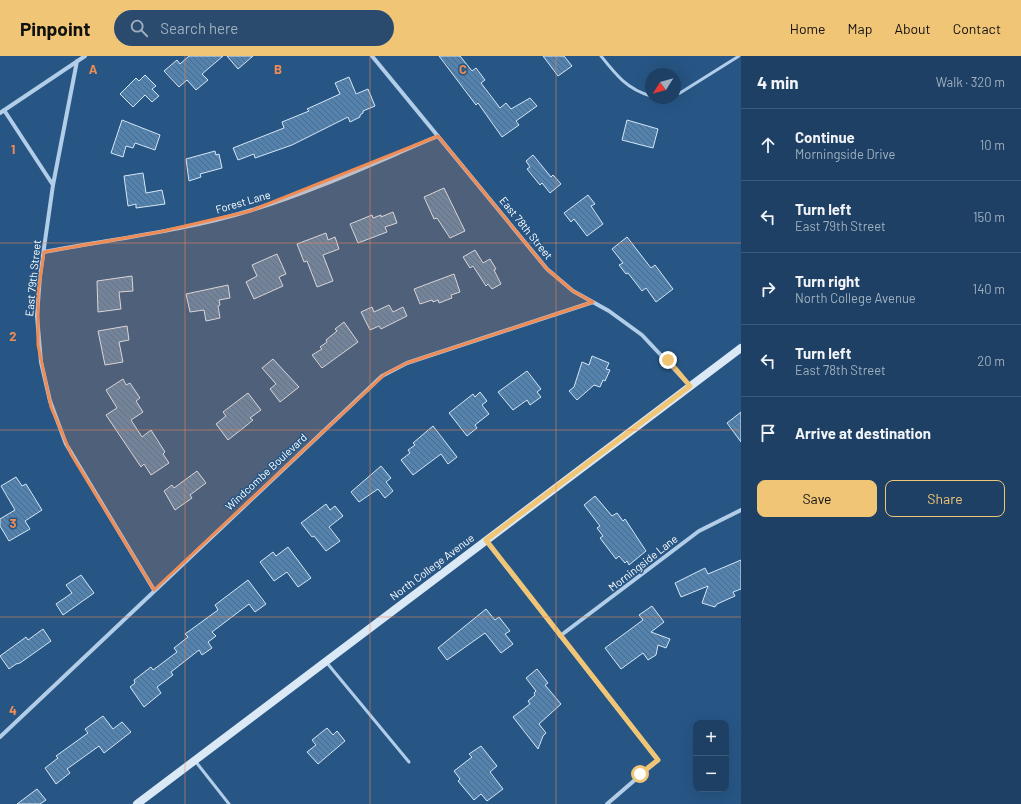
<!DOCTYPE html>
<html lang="en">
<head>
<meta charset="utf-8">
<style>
  :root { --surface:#1d4064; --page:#2a4b6d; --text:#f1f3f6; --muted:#a0afbf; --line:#3b5978; --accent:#f0c576 }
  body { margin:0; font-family:Barlow,sans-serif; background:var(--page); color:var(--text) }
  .controls { position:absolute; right:12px; bottom:12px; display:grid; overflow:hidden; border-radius:8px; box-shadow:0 4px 16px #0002 }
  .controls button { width:36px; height:36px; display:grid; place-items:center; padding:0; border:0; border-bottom:1px solid var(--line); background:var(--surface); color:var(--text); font:20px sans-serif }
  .compass { position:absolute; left:645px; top:12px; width:36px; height:36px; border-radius:50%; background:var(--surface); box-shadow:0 4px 16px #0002; rotate:233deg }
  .stop { position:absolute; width:12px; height:12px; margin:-9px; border:3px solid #f0c576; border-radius:50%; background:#fff }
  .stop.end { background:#f0c576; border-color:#fff; box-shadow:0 1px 4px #0008 }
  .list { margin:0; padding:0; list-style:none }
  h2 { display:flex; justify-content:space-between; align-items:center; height:52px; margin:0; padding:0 16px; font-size:17px }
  h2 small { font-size:13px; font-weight:400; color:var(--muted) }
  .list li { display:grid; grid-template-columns:26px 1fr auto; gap:12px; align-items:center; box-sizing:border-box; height:72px; padding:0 16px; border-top:1px solid var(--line) }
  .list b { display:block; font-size:15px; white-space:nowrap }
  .list p { margin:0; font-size:13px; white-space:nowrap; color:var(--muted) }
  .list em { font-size:13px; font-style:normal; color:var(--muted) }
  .actions { display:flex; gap:8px; padding:12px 16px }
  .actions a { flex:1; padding:9px 0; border:1px solid var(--accent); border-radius:8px; text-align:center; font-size:14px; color:var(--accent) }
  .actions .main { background:var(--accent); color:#111 }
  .icon { flex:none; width:22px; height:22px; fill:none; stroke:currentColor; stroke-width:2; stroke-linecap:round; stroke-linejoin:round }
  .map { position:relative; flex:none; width:741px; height:748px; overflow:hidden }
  header { display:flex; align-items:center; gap:24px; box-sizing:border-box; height:56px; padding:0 20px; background:var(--accent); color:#111 }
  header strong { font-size:19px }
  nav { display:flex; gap:22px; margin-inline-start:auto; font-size:14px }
  .search { width:280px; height:36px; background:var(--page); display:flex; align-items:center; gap:10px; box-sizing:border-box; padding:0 14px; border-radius:22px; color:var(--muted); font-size:15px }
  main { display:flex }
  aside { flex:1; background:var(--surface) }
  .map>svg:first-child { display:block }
  .building { fill:url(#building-back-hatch); stroke:#d5e6f6 }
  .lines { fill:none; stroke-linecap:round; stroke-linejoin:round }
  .service { stroke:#b1cde8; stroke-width:3 }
  .minor { stroke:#b1cde8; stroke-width:4 }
  .secondary { stroke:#dbe9f7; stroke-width:8 }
  .route { stroke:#f0c576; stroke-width:5 }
  .marked { fill:#ef8b55; fill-opacity:0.2; stroke:#ef8b55; stroke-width:3; stroke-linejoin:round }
  .grid { fill:none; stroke:#ef8b55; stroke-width:1; stroke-opacity:0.55 }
  .labels { text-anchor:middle; stroke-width:3; stroke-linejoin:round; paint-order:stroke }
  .street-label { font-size:11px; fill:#fff; stroke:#275685 }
  .grid-label { font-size:13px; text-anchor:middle; font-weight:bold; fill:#ef8b55; stroke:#275685; stroke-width:3; stroke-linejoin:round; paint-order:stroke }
</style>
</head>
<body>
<header>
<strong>Pinpoint</strong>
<div class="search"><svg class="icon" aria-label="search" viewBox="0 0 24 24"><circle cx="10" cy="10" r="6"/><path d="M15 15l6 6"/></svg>Search here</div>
<nav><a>Home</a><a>Map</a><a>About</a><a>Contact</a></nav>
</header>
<main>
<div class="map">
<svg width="741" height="748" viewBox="0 0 741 748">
  <defs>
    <pattern id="building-back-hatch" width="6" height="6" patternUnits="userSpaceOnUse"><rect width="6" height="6" fill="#5382ae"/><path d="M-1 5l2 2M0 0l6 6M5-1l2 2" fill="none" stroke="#506a82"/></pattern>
  </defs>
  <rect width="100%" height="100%" fill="#275685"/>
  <path class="building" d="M189,0H223L202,18L208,24L196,34L187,24L179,31L164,15L177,4L180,8Z
    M227,0H253L238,13Z
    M439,0H460L472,15L476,12L485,24L481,27L500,52L506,47L511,53L530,42L537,50L516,65L519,69L502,81L478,47L476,49Z
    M543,0H564L572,10L558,20Z
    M145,19L156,30L152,33L159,40L152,46L145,39L133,51L120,38L136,22L139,25Z
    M349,21L356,38L368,33L375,50L363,55V57L360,59V61L350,66L348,61L292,89L255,102L254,98L238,104L233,92L284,72L282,66L309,55L307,53L340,38L335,27Z
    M122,64L160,79L155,94L135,87L133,92L126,90L123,101L111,97Z
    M627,64L658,73L653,92L622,84Z
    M215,95L216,99L219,98L222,112L200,118L201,121L189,125L186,103Z
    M533,99L551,121L553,119L561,128L550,137L542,127L540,129L527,113L530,111L526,105Z
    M143,117L146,137L162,134L165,148L136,152V148L128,150L124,120Z
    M444,132L465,175L450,182L437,162L434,163L424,141Z
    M588,139L595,148L591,150L603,168L587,180L574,163L571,166L564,157Z
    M393,156L397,167L385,171L387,176L358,187L350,168L372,159L373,162L381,159V161Z
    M326,177L328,184L335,181L339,193L323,199L333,225L317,231L307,205L304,206L297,188Z
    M627,181L651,212L655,209L673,233L656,246L646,232L642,235L628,217L626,218L619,209L623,207L612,193Z
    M475,194L483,207L490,203L496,213L494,214L501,228L492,233L488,228L486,230L473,210L470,212L463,201Z
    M277,198L286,218L279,221L283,230L254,243L246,226L257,220L252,209Z
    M454,218L460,236L451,239L452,242L439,247L438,244L433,246L432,244L420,248L414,233Z
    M132,220L133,235L119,236L121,253L98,256L97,225Z
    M228,229L230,242L219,244L220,249L218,250L220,262L206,265L204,254L190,256L186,238Z
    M389,249L393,256L403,251L407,260L381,273L379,270L370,274L361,256L372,251L374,256Z
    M344,266L358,286L322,312L312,299L322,293L320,291L327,286L326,284L337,275L335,273Z
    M127,270L129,284L119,286L123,306L105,309L98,275Z
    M592,300L609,307L606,313L610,314L605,325L603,324L600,331L594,329L577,344L569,335L574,331L582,306L589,309Z
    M273,303L299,331L280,346L270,333L276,328L262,312Z
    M527,315L541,333L537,336L541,341L530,349L527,344L513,354L498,336Z
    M123,323L126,329L130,327L140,342L136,345L143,356L131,364L142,381L151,374L165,396L163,398L169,407L151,419L144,408L141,411L106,359L117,352L106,334Z
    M480,336L487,345L482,349L489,358L475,369L477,372L467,380L449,357L473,338L475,341Z
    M248,337L261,354L250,362L253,364L247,369L228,384L216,368L226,360L223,356Z
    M741,356V386L727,367Z
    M433,370L457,401L448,408L441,398L413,419L401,404L410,397L408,394L415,389L413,387Z
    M381,410L391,422L386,426L393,435L385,442L378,433L359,446L351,436Z
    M197,415L206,427L190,439L192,442L175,454L164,435L172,429L174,432Z
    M16,421L22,430L26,428L42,454L25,465L30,473L9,485L0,470V463L15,454L1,430Z
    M595,440L612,460L617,457L623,465L625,463L646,495L629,509L627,505L625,507L619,500L616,503L600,482L603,480L597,472L600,470L584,449Z
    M326,448L330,454L335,450L343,460L329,471L340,485L326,495L314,480L312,481L301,467Z
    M288,491L311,522L298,531L287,516L274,525L260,506L273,496L276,500Z
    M741,504V533L733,536L735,540L717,548L715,551L702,547L708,530L681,541L675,527L705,512L708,518Z
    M81,519L94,537L63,559L56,548L72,537L66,529Z
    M248,524L266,548L255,556L249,548L212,576L216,580L208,586L212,592L202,599L199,594L171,616L173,619L157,631L161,637L144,651L130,631L135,627L134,624L151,611L153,614L177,596L174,592L188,581L185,578L218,554L215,549Z
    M652,550L664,566L651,576L670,583L666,592L658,589L656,599L648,604L643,597L621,613L605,592L643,564L639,559Z
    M486,553L495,564L499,561L510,575L505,578L513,588L501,597L485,577L447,604L438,592Z
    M43,573L51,585L20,607L16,608L9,613L0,600L26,581L28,584Z
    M537,613L548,627L545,629L561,648L539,668L546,677L543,680L538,693L513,661L530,648L528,645L535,639L534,637L536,635L526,622Z
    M103,660L113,673L122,666L131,676L104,697L99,690L67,713L70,717L56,728L45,712L58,702L56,700L88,677L85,673Z
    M327,672L333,679L337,675L345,685L318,708L307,696L316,689L312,684Z
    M481,690L497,710L490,716L503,733L487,745L481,738L474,744L458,725L460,723L454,715L472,701L469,698Z
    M37,733L46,744L40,748H17Z"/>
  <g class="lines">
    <path class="service" d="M601,0C616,19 627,33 651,40
      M675,38L680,37L739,0
      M327,607L409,706
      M196,706L229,748"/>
    <path class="minor" d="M372,0L547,213L573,235L609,255L642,279L690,330
      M77,5L53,129L40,220L37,260L41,306L50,345L66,388L154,534
      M4,54L53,129
      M0,57L85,0
      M44,196C113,183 184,175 252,154C315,135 376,106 438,80
      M486,485L658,704L607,748
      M560,580L699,475L741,454
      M0,681L382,320L407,307L593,246"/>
    <path class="secondary" d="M137,748L741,292"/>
  </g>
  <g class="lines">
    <path class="route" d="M640,718L658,704L486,484L690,330L668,304"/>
  </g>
  <path class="marked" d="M438,80L547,213L573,235L593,246L407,307L385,318L154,534L71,398L51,351L38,289V237L44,196L159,176L250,155Z"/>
  <path class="grid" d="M185,0V748M370,0V748M556,0V748M0,187H741M0,374H741M0,561H741"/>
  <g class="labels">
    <g class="street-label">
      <text transform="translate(243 146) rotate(-16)" y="4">Forest Lane</text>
      <text transform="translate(526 172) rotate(51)" y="4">East 78th Street</text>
      <text transform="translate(33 222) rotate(-84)" y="4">East 79th Street</text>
      <text transform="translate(266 416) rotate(-43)" y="4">Windcombe Boulevard</text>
      <text transform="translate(643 507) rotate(-38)" y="4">Morningside Lane</text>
      <text transform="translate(432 511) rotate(-37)" y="4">North College Avenue</text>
    </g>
  </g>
  <g class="grid-label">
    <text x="93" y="18">A</text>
    <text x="278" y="18">B</text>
    <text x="463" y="18">C</text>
    <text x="13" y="98">1</text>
    <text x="13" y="285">2</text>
    <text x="13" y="472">3</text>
    <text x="13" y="659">4</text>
  </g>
</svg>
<div class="controls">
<button>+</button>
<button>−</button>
</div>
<svg class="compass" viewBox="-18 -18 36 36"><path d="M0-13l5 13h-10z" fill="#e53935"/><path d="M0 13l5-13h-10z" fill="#a0afbf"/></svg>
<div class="stop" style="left:640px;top:718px"></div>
<div class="stop end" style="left:668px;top:304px"></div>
</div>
<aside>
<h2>4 min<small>Walk · 320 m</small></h2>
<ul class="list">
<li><svg class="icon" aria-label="ahead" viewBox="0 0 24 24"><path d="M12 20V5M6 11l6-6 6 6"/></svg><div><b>Continue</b><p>Morningside Drive</p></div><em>10 m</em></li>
<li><svg class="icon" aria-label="left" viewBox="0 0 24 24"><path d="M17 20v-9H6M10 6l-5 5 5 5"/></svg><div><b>Turn left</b><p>East 79th Street</p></div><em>150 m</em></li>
<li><svg class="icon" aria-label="right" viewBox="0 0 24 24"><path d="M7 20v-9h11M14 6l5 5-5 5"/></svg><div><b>Turn right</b><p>North College Avenue</p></div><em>140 m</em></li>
<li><svg class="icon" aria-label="left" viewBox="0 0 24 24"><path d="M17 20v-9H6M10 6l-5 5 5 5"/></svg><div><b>Turn left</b><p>East 78th Street</p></div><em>20 m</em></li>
<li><svg class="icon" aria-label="arrive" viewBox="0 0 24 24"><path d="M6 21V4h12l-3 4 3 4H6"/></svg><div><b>Arrive at destination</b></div></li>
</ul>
<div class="actions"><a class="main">Save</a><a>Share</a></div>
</aside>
</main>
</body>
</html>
